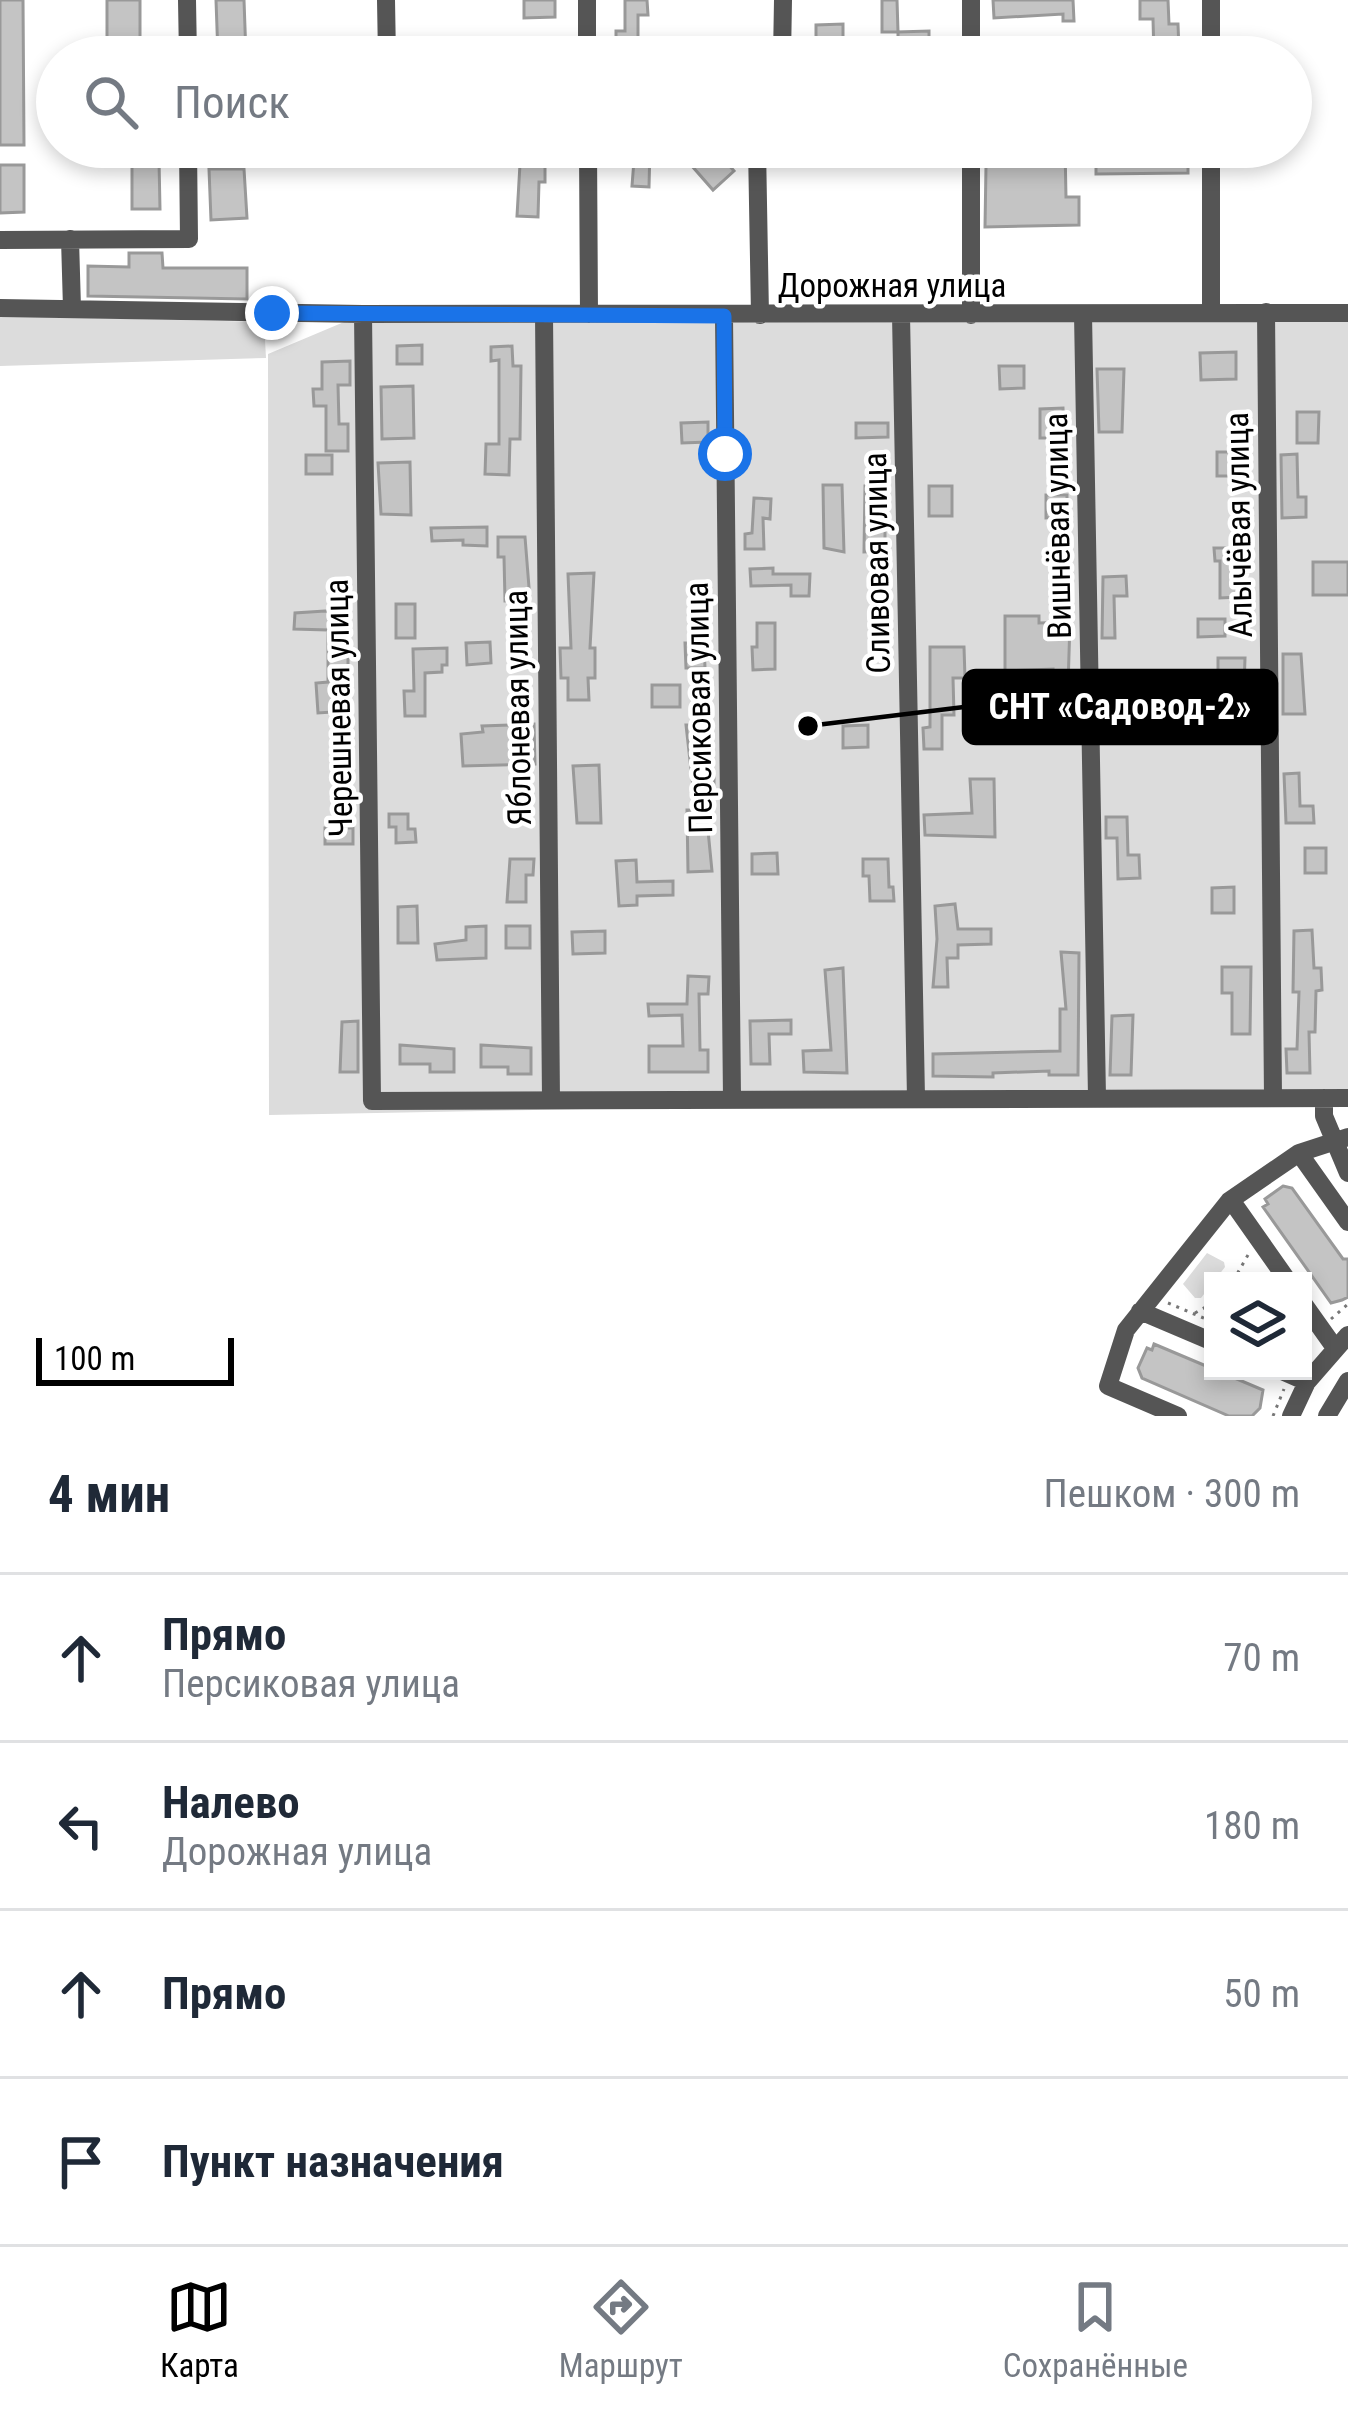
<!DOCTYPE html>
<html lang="ru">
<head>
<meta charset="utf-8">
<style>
  :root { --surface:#fff; --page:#f6f6f7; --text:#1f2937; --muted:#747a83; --line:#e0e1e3; --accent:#000 }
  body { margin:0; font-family:"Roboto Condensed",sans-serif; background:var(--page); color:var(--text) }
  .controls { position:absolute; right:36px; bottom:36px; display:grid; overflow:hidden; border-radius:0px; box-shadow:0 6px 18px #0003 }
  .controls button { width:108px; height:108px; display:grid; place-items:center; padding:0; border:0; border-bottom:3px solid var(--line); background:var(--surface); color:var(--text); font:60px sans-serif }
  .scale { position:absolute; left:36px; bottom:30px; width:198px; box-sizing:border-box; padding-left:12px; border:6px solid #000; border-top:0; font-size:33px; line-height:42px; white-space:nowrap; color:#000; -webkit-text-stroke:9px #fff; paint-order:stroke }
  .stop { position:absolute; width:36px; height:36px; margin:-27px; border:9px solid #1a73e8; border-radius:50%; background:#fff }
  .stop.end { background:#1a73e8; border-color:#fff; box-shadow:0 3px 12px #0008 }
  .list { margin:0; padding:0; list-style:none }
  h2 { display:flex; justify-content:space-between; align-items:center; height:156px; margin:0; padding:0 48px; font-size:51px }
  h2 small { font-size:39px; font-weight:400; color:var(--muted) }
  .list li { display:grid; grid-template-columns:78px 1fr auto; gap:36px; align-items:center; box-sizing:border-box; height:168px; padding:0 48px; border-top:3px solid var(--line) }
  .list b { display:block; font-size:45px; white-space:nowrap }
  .list p { margin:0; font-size:39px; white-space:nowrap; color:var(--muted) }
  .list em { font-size:39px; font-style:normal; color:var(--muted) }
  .icon { flex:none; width:66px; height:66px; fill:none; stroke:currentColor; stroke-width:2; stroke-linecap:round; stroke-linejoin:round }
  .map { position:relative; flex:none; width:1348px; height:1416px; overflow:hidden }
  .search { position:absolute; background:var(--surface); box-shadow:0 6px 18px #0003; left:36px; right:36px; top:36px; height:132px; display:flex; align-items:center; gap:30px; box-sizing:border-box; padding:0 42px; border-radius:66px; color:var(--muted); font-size:45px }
  .sheet { height:828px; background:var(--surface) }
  nav { display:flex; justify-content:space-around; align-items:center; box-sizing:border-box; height:168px; border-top:3px solid var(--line); background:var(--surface); font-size:33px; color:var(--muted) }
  nav a { display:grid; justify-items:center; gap:6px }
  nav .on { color:var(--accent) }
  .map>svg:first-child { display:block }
  .green { fill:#dcdcdc }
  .building { fill:#c4c4c4; stroke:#999; stroke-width:3 }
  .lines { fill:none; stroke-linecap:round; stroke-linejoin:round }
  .path { stroke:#777; stroke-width:3; stroke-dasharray:3 6; stroke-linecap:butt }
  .minor { stroke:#555; stroke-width:18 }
  .route { stroke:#1a73e8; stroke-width:15 }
  .labels { text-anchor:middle; stroke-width:9; stroke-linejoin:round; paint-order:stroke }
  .street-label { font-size:33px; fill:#000; stroke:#fff }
  .leader { fill:none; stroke:#000; stroke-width:4.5 }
  .callout-dot { fill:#000; stroke:#fff; stroke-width:4.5 }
  .callout { fill:#000; stroke:#000; stroke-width:4.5 }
  .callout-label { font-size:36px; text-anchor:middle; font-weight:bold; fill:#fff }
</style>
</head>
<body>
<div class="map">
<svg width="1348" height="1416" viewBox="0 0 1348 1416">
  <rect width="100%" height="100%" fill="#fff"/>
  <path class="green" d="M1348,313V1100L1112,1099L269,1115L268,354L363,314Z
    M0,316L264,322L266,358L0,366Z
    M1207,1253L1224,1262L1225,1267L1201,1298H1195L1183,1284Z"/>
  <path class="building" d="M0,0H23L24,145H0Z
    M107,0H140V42H145L146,57H107Z
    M216,0H244L246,56H218Z
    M524,0H555V17L524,18Z
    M625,0H647L648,15H638V51H616V31H625Z
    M882,0H897L898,32H882Z
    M993,0H1073L1074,21H1063V14L994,18Z
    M1140,0H1168L1169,24H1178L1179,51L1170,52V57H1154L1153,19H1140Z
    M843,24V57H816V25Z
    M929,31V56L898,57V32Z
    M1075,43V57H995V44Z
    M521,147L545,150V182H539L538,217L517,216Z
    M635,147H650L649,187L632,186Z
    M697,147H713L734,171L713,190L685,158Z
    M1001,147H1065L1066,197H1079V225L985,227L986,166H1001Z
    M1096,147H1188V173L1096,174Z
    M132,160H159L160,209H132Z
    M0,165H24V212L0,213Z
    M209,169H244L247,218L211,220Z
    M129,253H162L163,268H247V299L88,296V266L129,267Z
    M422,345V364H397V346Z
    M512,346L513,366H521L520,439H510L509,475L485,474L486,444H499V360L491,361V347Z
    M1236,352V379L1201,380L1200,353Z
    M350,361V385H338L339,424H348V451H326V406H314L313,389H322V362Z
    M999,366H1024V388L1000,389Z
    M1097,369H1124L1122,432H1099Z
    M413,386L414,438L382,439L381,387Z
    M1063,408L1064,438H1040V409Z
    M1297,412H1319L1318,443H1297Z
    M708,422V442L682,443L681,423Z
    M856,423H888V437L856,438Z
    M1217,452H1245V476H1217Z
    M1297,454L1298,497H1306V517L1282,518L1281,455Z
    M306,455H332V474H306Z
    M410,462L411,515L381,514L378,463Z
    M823,485H842L844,552L824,548Z
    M865,486H885V551L864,552Z
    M929,486H952V516H929Z
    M1046,495H1067V517L1046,518Z
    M754,498L771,499L770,519L763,518L764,549H745V534L752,533Z
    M487,527V546L463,545V540L432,541L431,528Z
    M498,537H525L530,600L505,601L504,557H498Z
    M1214,548H1239L1240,597L1220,598V561H1215Z
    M1313,562H1348V595H1313Z
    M773,568V574H810L809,596H791V585L751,586L750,569Z
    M594,573L590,648H595V678H588L589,700H568V678H561L560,648H571L568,574Z
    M1126,576L1127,596H1114L1115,638H1102L1103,577Z
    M396,604H415V638H396Z
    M325,611L348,612V711L318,713L316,683L328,682V630L294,629L295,613Z
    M1005,616H1039V623L1070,622L1067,718L1008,719L1007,695L1052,694L1053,669L1005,671Z
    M1198,619H1225V636L1198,637Z
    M757,623H775V669L753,670L752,647H757Z
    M490,642L491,663L467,665L466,643Z
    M685,643H704L705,668H686Z
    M930,647H964L965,678H953L954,715H942V749H924L923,728L930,727Z
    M447,648V665H442V672L425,673V716H405L404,691H414L413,649Z
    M1283,654H1301L1305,714H1283Z
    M1218,658H1245L1243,718L1222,717L1223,675H1218Z
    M652,685H680V707H652Z
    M534,724L535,764L463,766L461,734L483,732L482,726Z
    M686,725H708V773H714V786L693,787Z
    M868,725V747L843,748V726Z
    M599,765L601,823H577L573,766Z
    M1299,773L1300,806H1313L1314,823H1286L1284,774Z
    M970,779H994L995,837L925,835L924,815L972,813Z
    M687,810H706L712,871L688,872Z
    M389,814H408V829H415L416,842L396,843V827H389Z
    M1106,817H1127L1128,855H1139L1140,878L1118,879L1117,838H1106Z
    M325,828H353V844H325Z
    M1305,848H1326V873H1305Z
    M777,853L778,874H752V854Z
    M510,859H534L533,875H526V902H507Z
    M863,859H888L889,887H893L894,901H870L869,876H863Z
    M636,860L637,882L673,881V895L637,896V905L619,906L616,861Z
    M1234,887V913H1212V888Z
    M955,904L958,929H991V944L958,945V958H947L948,987H933L937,939L935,906Z
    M417,906L418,943H398V907Z
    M486,926V958L437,960L435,944L466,940V927Z
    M506,926H530V948H506Z
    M1312,930L1314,968H1321L1322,990L1316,991L1315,1032H1309L1310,1073H1287L1286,1049H1297L1299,992H1293L1294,931Z
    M605,931V953L573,954L572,932Z
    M1061,952L1079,953L1078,1075H1049V1071L993,1073V1077L933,1076V1054L1060,1051V1009H1066Z
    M1222,967H1251L1250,1034H1232V993H1222Z
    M843,968L847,1073L804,1072L803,1051L831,1050L825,970Z
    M688,976L709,977L708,994H699L700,1050H708V1072H649V1046H683L682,1015L649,1016L648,1004H687Z
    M1133,1015L1131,1075H1110L1112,1016Z
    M791,1020V1034H769L770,1064H751L750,1021Z
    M358,1021V1072H340L342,1022Z
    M400,1045L454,1049V1072H430V1064H400Z
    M481,1045L531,1048V1074H508V1067H481Z
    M1283,1186L1292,1188L1343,1259H1348V1297L1342,1300L1331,1303L1263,1207L1268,1204L1265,1199Z
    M1154,1344L1263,1390L1260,1408L1252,1416H1229L1142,1378L1138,1368L1147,1348L1152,1350Z"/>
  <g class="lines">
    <path class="path" d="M1233,1281L1248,1255
      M1168,1303L1213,1322
      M1195,1313L1213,1303
      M1331,1319L1348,1304
      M1303,1338L1305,1336
      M1273,1416L1284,1389"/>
    <path class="minor" d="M187,0L188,57
      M386,0L387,57
      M587,0V57
      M1211,0V57
      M782,57L783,0
      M971,57V0
      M588,147L589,314
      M757,147L760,315
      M1211,147V313
      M70,239L72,308
      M0,240L189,239L188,147
      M0,308L363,314L1348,313
      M1266,312L1273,1098
      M363,314L372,1101L1348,1098
      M544,314L551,1100
      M1083,314L1097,1097
      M901,315L916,1098
      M971,315V147
      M724,316L732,1099
      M1324,1098V1116L1348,1173
      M1299,1153L1348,1222
      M1231,1200L1288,1281
      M1303,1303L1335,1348
      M1140,1311L1213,1342
      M1282,1371L1307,1382
      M1178,1416L1108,1386L1126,1330L1229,1201L1299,1153L1348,1137
      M1291,1416L1307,1382L1348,1335
      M1327,1416L1348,1381"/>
  </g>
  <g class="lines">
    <path class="route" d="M272,313L724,316L725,454"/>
  </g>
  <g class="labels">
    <g class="street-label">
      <text x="892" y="297">Дорожная улица</text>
      <text transform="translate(1238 525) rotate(-91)" y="12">Алычёвая улица</text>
      <text transform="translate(1057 526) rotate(-91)" y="12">Вишнёвая улица</text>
      <text transform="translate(876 563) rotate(-91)" y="12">Сливовая улица</text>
      <text transform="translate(338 708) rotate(-91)" y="12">Черешневая улица</text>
      <text transform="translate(517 708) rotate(-91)" y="12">Яблоневая улица</text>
      <text transform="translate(698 708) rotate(-91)" y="12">Персиковая улица</text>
    </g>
  </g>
  <path class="leader" d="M808 726L964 707"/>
  <circle class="callout-dot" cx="808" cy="726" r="12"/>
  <rect class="callout" x="964" y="671" width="312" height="72" rx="12"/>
  <g class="callout-label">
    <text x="1120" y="719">СНТ «Садовод-2»</text>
  </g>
</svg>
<div class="controls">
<button><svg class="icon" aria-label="layers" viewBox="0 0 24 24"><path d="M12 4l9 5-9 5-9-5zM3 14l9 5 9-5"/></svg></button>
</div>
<div class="scale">100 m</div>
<div class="stop" style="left:725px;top:454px"></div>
<div class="stop end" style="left:272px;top:313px"></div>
<div class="search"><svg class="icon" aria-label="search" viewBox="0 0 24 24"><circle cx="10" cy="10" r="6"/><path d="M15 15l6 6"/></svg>Поиск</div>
</div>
<section class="sheet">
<h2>4 мин<small>Пешком · 300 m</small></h2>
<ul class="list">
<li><svg class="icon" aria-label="ahead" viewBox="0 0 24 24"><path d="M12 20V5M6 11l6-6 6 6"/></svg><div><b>Прямо</b><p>Персиковая улица</p></div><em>70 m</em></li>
<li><svg class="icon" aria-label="left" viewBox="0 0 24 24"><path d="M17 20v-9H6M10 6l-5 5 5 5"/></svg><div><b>Налево</b><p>Дорожная улица</p></div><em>180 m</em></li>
<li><svg class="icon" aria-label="ahead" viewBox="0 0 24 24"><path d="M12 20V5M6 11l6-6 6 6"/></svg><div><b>Прямо</b></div><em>50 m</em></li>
<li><svg class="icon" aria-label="arrive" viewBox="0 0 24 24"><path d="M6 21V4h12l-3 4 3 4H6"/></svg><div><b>Пункт назначения</b></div></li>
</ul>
</section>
<nav>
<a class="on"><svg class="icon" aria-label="map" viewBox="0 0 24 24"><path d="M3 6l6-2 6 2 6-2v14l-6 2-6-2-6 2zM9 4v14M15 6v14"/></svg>Карта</a>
<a><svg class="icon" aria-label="directions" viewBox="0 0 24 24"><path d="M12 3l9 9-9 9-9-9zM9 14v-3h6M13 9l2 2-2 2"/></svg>Маршрут</a>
<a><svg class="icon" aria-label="saved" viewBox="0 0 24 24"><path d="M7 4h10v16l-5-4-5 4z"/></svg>Сохранённые</a>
</nav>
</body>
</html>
